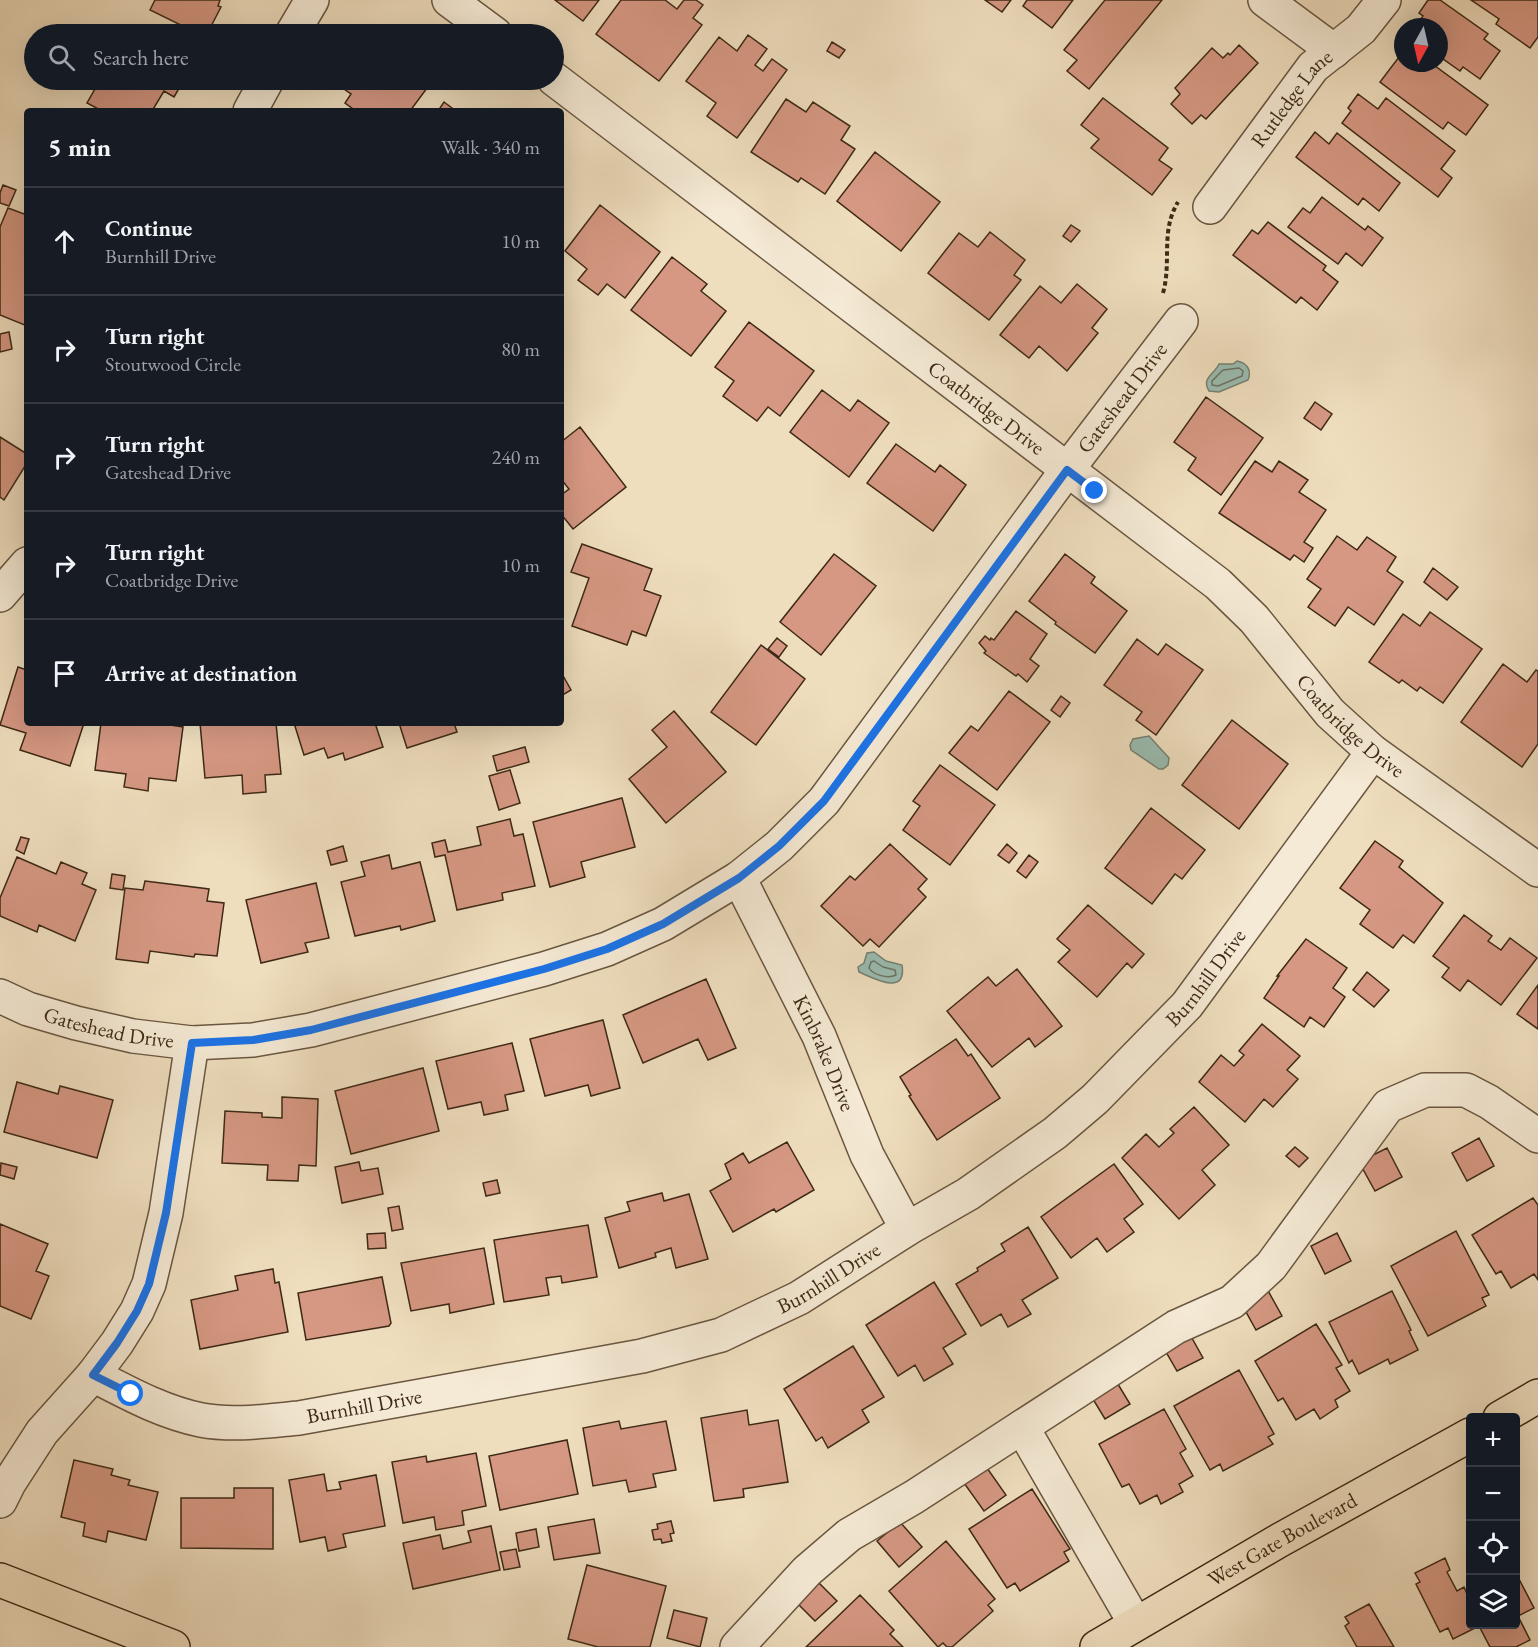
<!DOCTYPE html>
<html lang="en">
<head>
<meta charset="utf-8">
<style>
  :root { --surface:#171b24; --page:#242831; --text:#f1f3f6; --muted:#9ea1a6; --line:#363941 }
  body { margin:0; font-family:"EB Garamond",serif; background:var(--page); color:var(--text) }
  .controls { position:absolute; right:18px; bottom:18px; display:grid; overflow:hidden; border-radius:6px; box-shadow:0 6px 24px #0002 }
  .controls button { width:54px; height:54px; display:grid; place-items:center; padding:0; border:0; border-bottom:2px solid var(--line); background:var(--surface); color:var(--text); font:30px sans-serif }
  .compass { position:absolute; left:1394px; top:18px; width:54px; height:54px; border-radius:50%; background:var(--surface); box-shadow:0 6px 24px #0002; rotate:188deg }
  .stop { position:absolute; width:18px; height:18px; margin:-14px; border:4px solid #1a73e8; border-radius:50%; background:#fff }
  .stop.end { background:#1a73e8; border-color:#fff; box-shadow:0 2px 6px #0008 }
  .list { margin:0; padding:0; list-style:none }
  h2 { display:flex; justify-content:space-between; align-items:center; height:78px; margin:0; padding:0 24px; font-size:26px }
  h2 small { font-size:20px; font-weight:400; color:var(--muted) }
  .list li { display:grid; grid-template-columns:39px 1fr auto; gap:18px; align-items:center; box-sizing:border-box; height:108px; padding:0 24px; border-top:2px solid var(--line) }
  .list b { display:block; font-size:22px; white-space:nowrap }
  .list p { margin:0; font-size:20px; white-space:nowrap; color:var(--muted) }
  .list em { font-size:20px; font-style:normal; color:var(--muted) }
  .icon { flex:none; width:33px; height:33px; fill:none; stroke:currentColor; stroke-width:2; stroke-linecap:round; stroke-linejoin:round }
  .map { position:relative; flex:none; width:1538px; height:1647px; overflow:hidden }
  .search { position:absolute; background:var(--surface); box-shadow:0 6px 24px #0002; left:24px; top:24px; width:540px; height:66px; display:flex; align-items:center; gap:15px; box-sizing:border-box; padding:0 21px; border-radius:33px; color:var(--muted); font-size:22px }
  .panel { position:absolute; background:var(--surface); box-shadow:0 6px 24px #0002; left:24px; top:108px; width:540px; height:618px; border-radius:6px }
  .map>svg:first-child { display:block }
  .water { fill:#9abcb1; stroke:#758173; stroke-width:1.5 }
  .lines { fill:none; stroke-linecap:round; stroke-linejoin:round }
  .shore { stroke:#6c7264; stroke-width:1.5 }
  .building { fill:#d69883; stroke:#3e2916; stroke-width:1.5 }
  .minor-casing { stroke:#6a5640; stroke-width:36 }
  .major-casing { stroke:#3e2916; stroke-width:36 }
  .path { stroke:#3e2916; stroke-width:4; stroke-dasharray:4.5 3; stroke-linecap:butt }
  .minor { stroke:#f5ead5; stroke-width:33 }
  .major { stroke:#efdebe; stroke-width:33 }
  .route { stroke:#1a73e8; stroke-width:8 }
  .labels { text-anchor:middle; stroke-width:6; stroke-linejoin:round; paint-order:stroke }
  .street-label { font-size:21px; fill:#3e2916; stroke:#f5ead5 }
</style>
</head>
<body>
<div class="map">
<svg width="1538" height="1647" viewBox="0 0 1538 1647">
  <rect width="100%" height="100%" fill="#efdebe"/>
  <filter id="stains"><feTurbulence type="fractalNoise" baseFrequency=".00333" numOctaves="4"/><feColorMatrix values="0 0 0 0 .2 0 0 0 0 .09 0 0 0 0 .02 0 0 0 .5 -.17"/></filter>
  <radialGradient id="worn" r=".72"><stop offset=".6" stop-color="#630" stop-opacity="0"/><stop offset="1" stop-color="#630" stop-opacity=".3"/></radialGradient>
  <path class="water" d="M1237,361C1247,363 1252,370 1248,380L1219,392L1209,391C1201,378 1214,375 1219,364H1233Z
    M1149,736L1169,758L1168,765L1163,769H1159L1131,750L1130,745L1133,739Z
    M874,952L886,961L902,965C907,997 873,978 859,972L858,967L864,963L867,953Z"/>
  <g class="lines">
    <path class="shore" d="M1239,368L1243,371L1242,376L1218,386L1212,385V381L1223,370Z
      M874,961L883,967L895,970L896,975C888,979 873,975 869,968L871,962Z"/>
  </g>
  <path class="building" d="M155,0H220L218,6L221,7L207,34H199L150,10Z
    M555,0H599L583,21Z
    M621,0H665L677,9L684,0H696L703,5L693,18L702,25L659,81L596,34Z
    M985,0H1011L1002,12Z
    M1027,0H1073L1052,28L1023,6Z
    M1105,0H1162L1089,89L1067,71L1077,60L1064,50Z
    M1428,0H1440L1488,34L1484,39L1500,51L1480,79L1463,67L1460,71L1439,56V27H1426L1428,25L1420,20L1423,16L1419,13Z
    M1471,0H1538V37L1530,48L1496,24L1499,19Z
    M748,35L767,49L755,65L763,71L772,59L787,70L737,138L707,116L716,103L686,81L719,37L737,51Z
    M832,42L845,50L839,58L827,51Z
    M1239,45L1258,63L1206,119L1201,115L1192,124L1171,104L1180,94L1175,88L1212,48L1223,58L1228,53L1230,55Z
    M1399,57L1403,60V63H1408L1413,67L1416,63H1431L1488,105L1466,135L1448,122L1443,129L1380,82Z
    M86,80H184L174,97L164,91L152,111H102L87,103L96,87L85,81Z
    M331,80H433L410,111H356L345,103L351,94Z
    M1358,94L1378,109L1386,98L1455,151L1441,169L1452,178L1438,197L1342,123L1351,111L1348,108Z
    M1103,98L1168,148L1159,160L1172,169L1152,195L1091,148L1099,139L1081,125Z
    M786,99L806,112L813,102L850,126L841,140L855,149L825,194L801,178L798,182L751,152Z
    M444,102L456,111H438Z
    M1315,132L1329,144L1337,133L1400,183L1379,211L1363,198L1358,205L1296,157Z
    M875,152L940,202L901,251L837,201Z
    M3,185L16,190L9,206L0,203V193Z
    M1322,197L1365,230L1368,226L1383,238L1362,266L1346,253L1338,264L1288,227L1303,208L1310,213Z
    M600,205L660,252L625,298L607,284L598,295L578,280L587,269L565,251Z
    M8,208L27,215V326L0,315V227Z
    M1268,222L1326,266L1323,270L1338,282L1317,310L1301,297L1296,303L1233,255L1252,230L1258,234Z
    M1071,225L1080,231L1071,242L1063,236Z
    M990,232L1025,260L1014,275L1021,280L989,320L928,273L959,233L978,247Z
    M672,257L707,284L701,291L726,311L691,356L631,310Z
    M1077,284L1107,309L1092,328L1098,333L1067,371L1039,346L1029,358L1000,335L1040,286L1061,303Z
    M749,322L814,371L780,416L768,407L757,421L723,396L734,381L715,367Z
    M9,332L12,349L0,352V334Z
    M822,390L850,411L858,400L889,423L849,477L790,432Z
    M1206,397L1263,438L1221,495L1188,470L1196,458L1174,442Z
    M1315,402L1332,414L1321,430L1304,418Z
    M580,427L626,487L573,529L561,514V495L569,489L561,479V442Z
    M0,437L27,454V463L4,500L0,497Z
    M896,444L935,472L940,465L966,485L933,531L867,483Z
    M1255,461L1272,472L1279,461L1308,480L1299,492L1326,510L1304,542L1313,548L1304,562L1294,555L1290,560L1219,513Z
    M1337,536L1357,550L1367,537L1396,557L1387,571L1403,582L1374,625L1348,607L1335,626L1308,607L1321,589L1307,579Z
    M582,544L652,569L644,590L661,596L646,636L632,631L627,645L572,626L589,578L571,572Z
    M834,554L876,586L821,655L780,622Z
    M1065,554L1095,577L1091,583L1127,611L1095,653L1055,624L1056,622L1029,601Z
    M1433,568L1458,587L1447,600L1424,582Z
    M1016,611L1047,634L1030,659L1039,666L1027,682L1018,674L1016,676L984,653L986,651L979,643L985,636L990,640L991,638L994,640Z
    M1430,612L1482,649L1443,703L1420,687L1417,691L1402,680L1399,683L1369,662L1403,614L1420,626Z
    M777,638L787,646L779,657L768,649Z
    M1137,639L1158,655L1166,644L1203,670L1156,735L1136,720L1142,712L1104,685Z
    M761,645L805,679L756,745L711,712Z
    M1503,664L1527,682L1536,670L1538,671V744L1522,767L1461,722Z
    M18,667L27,670V723H84L70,766L20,750L26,733L0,725Z
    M561,672L571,690L561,696Z
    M1009,691L1050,722L997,790L949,753L971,726L978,731Z
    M1061,696L1070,703L1060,717L1051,710Z
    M674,711L726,772L666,823L629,779L667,747L652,730Z
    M1232,720L1288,764L1239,829L1182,785Z
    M101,723H158L183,727L176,781L149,778L148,791L124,787L126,774L95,770Z
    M200,723H276L281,774L265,775L266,792L243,794L242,775L205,778Z
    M294,723H375L383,747L345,760L343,753L328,758L324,748L304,755Z
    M399,723H454L457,732L407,748Z
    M525,747L529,762L497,771L493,756Z
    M940,765L995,805L950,865L903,830L920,806L913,801Z
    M510,770L520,803L499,810L489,776Z
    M622,798L635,847L581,862L585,877L550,887L533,822Z
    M1151,808L1205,850L1182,879L1175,874L1152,904L1105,868Z
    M510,819L514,836L523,834L535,886L502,893L503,900L457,910L445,855L435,857L432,843L445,840L448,852L481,845L477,827Z
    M21,837L29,839L24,854L16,850Z
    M1375,841L1403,861L1399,867L1443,903L1414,943L1403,935L1393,948L1360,924L1370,910L1340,888Z
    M890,844L927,879L918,889L926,897L879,947L870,939L863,946L821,906L850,876L855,880Z
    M1007,844L1017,853L1009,863L998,855Z
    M343,846L347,861L331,865L327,851Z
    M389,855L392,869L420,862L435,921L401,930L400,926L355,936L341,882L365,876L361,862Z
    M1029,855L1038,862L1026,878L1017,871Z
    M17,857L56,874L61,862L87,873L82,884L96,890L75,941L39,925L37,932L0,916V898Z
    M112,874L125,876L123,890L110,888Z
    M145,881L209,889L207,901L224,903L217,956L195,954L194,957L150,951L148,963L116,959L125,888L143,890Z
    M316,883L329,938L305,943L308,952L261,963L246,900Z
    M1088,905L1144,954L1132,968L1127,963L1097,997L1058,962L1070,950L1057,939Z
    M1464,915L1492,936L1488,941L1501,950L1510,938L1537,958L1501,1005L1468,980L1460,991L1442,977L1449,968L1433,956Z
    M1306,939L1347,968L1333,988L1345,997L1324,1027L1310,1017L1304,1027L1264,998L1279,976H1277Z
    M1017,969L1062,1026L1035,1047L1029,1038L992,1067L947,1011L988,977L996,986Z
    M1367,972L1389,990L1374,1007L1353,990Z
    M706,979L736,1048L708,1060L698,1039L643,1063L623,1015Z
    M1538,985V1029L1517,1014Z
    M603,1020L620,1088L591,1096L588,1085L545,1096L530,1039Z
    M1262,1024L1300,1056L1287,1070L1298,1079L1273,1107L1264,1099L1245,1122L1199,1082L1221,1055L1234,1066L1244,1055L1239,1051Z
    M956,1039L968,1056L971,1054L1000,1098L937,1140L909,1096L911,1095L900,1077Z
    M512,1043L524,1091L505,1095L508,1110L484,1115L481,1102L448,1109L436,1061Z
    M423,1068L439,1131L351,1154L335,1091Z
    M17,1082L58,1094L60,1086L113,1100L97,1158L4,1132Z
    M282,1097L318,1099L316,1166L299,1165L298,1181L267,1180L268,1165L222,1163L225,1111L262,1113V1117L282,1118Z
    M1194,1107L1229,1145L1202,1170L1215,1185L1179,1219L1122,1158L1146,1134L1159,1147L1174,1133L1170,1129Z
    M1479,1138L1494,1166L1467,1181L1452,1153Z
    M787,1142L814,1190L776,1212L774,1209L733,1232L710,1191L731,1179L725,1164L743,1153L749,1163Z
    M1295,1147L1308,1158L1299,1167L1286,1156Z
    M1387,1148L1402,1177L1375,1191L1359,1162Z
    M359,1162L361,1171L378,1168L383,1194L342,1203L335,1167Z
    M1,1163L17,1167L14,1179L0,1175Z
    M1114,1164L1143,1204L1124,1219L1134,1232L1107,1252L1097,1238L1071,1258L1041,1217Z
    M497,1180L500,1193L486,1196L483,1183Z
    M662,1193L664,1201L689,1194L708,1259L676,1268L671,1248L655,1253L656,1257L619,1268L605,1218L630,1211L627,1202Z
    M1533,1198L1538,1205V1280L1534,1274L1511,1288L1501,1271L1496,1274L1472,1235Z
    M399,1206L403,1229L392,1231L388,1208Z
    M0,1224L48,1244L36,1271L49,1276L31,1319L0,1306Z
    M588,1225L597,1277L562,1283L561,1276L546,1278L549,1295L504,1302L494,1240Z
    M1028,1227L1058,1278L1022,1300L1031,1314L1008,1327L1001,1314L981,1326L956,1284L978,1271L977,1268L1005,1251L1001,1244Z
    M1456,1231L1489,1295L1482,1298L1486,1306L1428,1336L1391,1266Z
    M385,1233L386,1248L368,1249L367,1234Z
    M1337,1233L1351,1261L1325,1274L1311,1246Z
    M484,1248L494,1304L450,1313L449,1304L411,1311L401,1263Z
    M273,1269L275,1283L279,1282L288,1332L200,1349L191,1300L238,1290L235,1276Z
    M382,1277L391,1323L389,1326L306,1340L298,1293Z
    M934,1282L966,1334L943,1348L953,1364L924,1381L915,1365L898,1376L866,1325Z
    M1266,1287L1282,1316L1256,1330L1240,1301Z
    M1392,1291L1411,1330L1409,1331L1418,1350L1390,1364L1388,1359L1359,1374L1352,1360L1349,1363L1329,1322Z
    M1316,1324L1342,1365L1336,1368L1350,1391L1335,1400L1338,1407L1320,1419L1314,1409L1296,1420L1283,1398L1278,1401L1255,1361Z
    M1188,1331L1203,1358L1177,1371L1162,1345Z
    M853,1346L884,1397L862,1410L869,1422L828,1448L822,1437L816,1441L784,1389Z
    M1239,1370L1274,1434L1268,1437L1273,1444L1223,1471L1220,1464L1210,1470L1174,1406Z
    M1113,1376L1130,1404L1105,1419L1088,1391Z
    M1164,1409L1186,1449L1180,1453L1193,1476L1179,1484L1183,1492L1161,1504L1157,1495L1140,1504L1129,1484L1122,1487L1099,1444Z
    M747,1410L749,1425L778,1420L788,1482L743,1489L744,1497L714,1501L701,1418Z
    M619,1421L621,1429L666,1421L676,1470L653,1474L656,1487L629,1492L626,1480L593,1486L583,1428Z
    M567,1440L578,1494L500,1510L489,1456Z
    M476,1453L486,1506L462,1511L464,1525L436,1530L434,1517L403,1523L392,1462L426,1456L427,1462Z
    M74,1460L113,1469L111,1475L130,1480L128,1485L158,1492L146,1540L108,1531L106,1542L83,1536L85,1523L61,1517Z
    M987,1468L1006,1495L984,1511L964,1483Z
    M324,1474L327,1491L341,1489L339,1482L376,1475L385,1526L343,1534L346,1547L328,1551L325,1537L300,1542L289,1480Z
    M234,1488H273V1549L181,1548V1498H234Z
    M1032,1489L1070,1549L1064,1552L1069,1561L1020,1591L1015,1583L1007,1588L969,1529Z
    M594,1519L600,1553L554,1560L548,1527Z
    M671,1521L674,1533L670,1534L672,1541L662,1543L661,1539L654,1540L652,1530L658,1529L657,1524Z
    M900,1522L922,1547L899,1567L877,1541Z
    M491,1526L500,1570L413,1589L403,1543L440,1535L443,1549L471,1542L468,1531Z
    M536,1529L539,1547L519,1551L516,1533Z
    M946,1541L995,1599L988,1605L993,1611L952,1647H947L943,1643L938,1647L889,1591Z
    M516,1549L520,1567L504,1570L500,1552Z
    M1445,1558L1450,1570L1447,1572L1457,1591L1464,1587L1470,1601V1624H1516V1581L1519,1579L1534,1608L1518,1616L1530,1640L1516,1647H1490L1479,1626L1453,1639L1448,1628L1440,1632L1416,1584L1420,1582L1415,1573Z
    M587,1565L666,1586L650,1647H598L568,1639Z
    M813,1577L837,1601L815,1621L792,1598Z
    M860,1595L894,1630L890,1634L903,1647H806Z
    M1369,1604L1394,1647H1357L1345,1626L1349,1623L1345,1617Z
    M674,1610L707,1618L700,1647L667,1638Z"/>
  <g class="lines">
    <g class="minor-casing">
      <g id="minor">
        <path d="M449,0L495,34"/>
        <path d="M1265,0L1334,51"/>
        <path d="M292,34L312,0"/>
        <path id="s1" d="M554,79L1218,584L1254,619L1330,713L1373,752L1538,870"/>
        <path d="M250,111L267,80"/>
        <path id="s2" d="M1210,207L1313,67L1361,29L1384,0"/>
        <path d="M0,595L27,564"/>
        <path id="s3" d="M739,878L819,1036L867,1155L907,1229"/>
        <path id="s4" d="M0,996L28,1009L76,1023L133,1036L192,1043L253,1040L311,1030L544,969L607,949L663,924L739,878L779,846L824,801L1067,470L1181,321"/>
        <path id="s5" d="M93,1375C128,1393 162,1412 201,1420C233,1426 267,1421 299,1418L642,1356L721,1335L799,1298L907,1229L968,1194L1055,1133L1095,1099L1187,1005L1373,752"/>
        <path d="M1022,1427L1135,1623"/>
        <path d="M0,1501L9,1483L42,1432L93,1375L117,1343L137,1311L149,1284L166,1213L192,1043"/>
        <path d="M737,1647L807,1571L849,1535L914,1497L1176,1327L1232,1302L1271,1266L1388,1106L1425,1090H1466L1489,1102L1538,1136"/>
      </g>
    </g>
    <g class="major-casing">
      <g id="major">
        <path d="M1500,1418L1538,1396"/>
        <path d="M0,1580L173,1647"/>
        <path id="s6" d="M1097,1647L1280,1540L1470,1435"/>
      </g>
    </g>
    <path class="path" d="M1163,293C1172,261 1160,232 1178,202"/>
    <use href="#minor" class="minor"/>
    <use href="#major" class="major"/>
  </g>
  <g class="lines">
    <path class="route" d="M131,1394L93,1375L117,1343L137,1311L149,1284L166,1213L192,1043L253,1040L311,1030L544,969L607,949L663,924L739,878L779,846L824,801L1067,470L1095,491"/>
  </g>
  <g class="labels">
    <g class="street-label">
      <text dy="7" stroke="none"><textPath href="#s2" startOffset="136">Rutledge Lane</textPath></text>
      <text dy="7" stroke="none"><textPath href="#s4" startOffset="1392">Gateshead Drive</textPath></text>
      <text dy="7" stroke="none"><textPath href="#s1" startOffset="543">Coatbridge Drive</textPath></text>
      <text dy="7" stroke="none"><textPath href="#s1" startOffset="1029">Coatbridge Drive</textPath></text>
      <text dy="7" stroke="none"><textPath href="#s5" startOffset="1254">Burnhill Drive</textPath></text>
      <text dy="7" stroke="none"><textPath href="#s4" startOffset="114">Gateshead Drive</textPath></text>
      <text dy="7" stroke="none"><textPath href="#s3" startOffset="195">Kinbrake Drive</textPath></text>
      <text dy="7" stroke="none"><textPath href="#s5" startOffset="768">Burnhill Drive</textPath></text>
      <text dy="7" stroke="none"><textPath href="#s5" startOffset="282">Burnhill Drive</textPath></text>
      <text dy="7" stroke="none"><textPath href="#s6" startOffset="214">West Gate Boulevard</textPath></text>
    </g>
  </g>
  <rect width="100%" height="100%" filter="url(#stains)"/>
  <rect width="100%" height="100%" fill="url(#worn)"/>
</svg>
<div class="controls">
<button>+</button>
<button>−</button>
<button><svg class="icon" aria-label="locate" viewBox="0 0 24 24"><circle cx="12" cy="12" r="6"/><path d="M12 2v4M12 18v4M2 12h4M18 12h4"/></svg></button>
<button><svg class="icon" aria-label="layers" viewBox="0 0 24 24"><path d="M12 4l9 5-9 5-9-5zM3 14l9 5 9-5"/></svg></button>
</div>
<svg class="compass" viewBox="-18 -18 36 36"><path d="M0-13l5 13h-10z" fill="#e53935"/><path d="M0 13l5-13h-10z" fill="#9ea1a6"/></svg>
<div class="stop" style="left:131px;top:1394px"></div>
<div class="stop end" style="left:1095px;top:491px"></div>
<div class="search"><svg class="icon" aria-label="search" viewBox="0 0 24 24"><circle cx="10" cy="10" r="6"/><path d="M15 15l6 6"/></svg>Search here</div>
<section class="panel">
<h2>5 min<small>Walk · 340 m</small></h2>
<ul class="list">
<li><svg class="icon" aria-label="ahead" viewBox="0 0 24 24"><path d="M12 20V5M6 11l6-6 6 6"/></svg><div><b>Continue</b><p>Burnhill Drive</p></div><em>10 m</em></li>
<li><svg class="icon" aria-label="right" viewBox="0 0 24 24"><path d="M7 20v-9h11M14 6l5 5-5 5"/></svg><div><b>Turn right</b><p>Stoutwood Circle</p></div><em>80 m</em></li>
<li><svg class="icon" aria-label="right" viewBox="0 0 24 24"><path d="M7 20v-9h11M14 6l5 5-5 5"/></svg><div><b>Turn right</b><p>Gateshead Drive</p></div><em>240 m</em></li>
<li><svg class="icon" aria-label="right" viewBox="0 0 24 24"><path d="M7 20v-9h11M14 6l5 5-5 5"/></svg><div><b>Turn right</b><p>Coatbridge Drive</p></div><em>10 m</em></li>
<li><svg class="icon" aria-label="arrive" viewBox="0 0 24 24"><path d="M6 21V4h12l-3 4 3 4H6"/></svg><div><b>Arrive at destination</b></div></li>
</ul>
</section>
</div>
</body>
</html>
